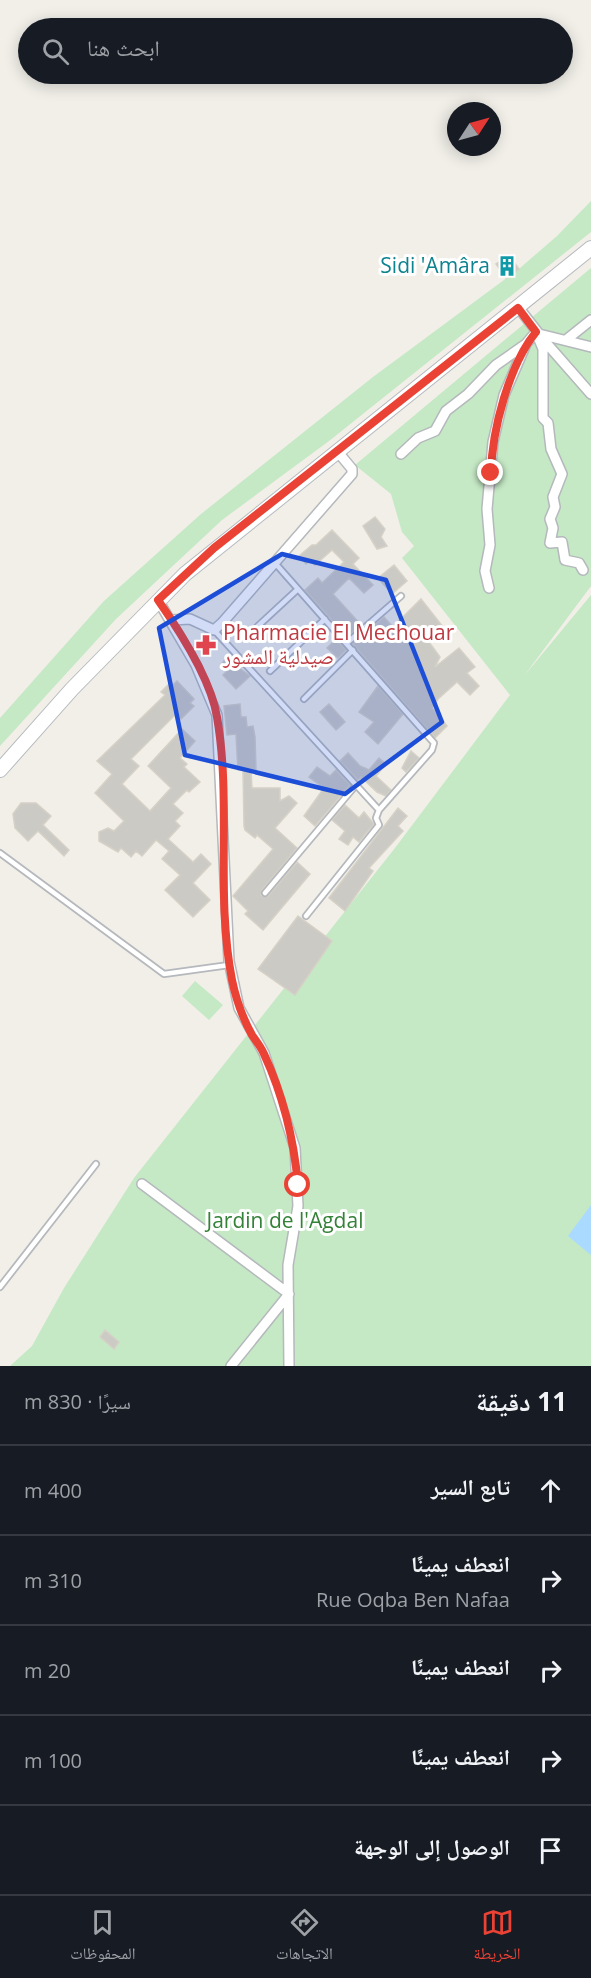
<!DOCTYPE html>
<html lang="ar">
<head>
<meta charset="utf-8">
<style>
  :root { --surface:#171b24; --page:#20242c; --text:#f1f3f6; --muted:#9ea1a6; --line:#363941; --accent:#ea4335 }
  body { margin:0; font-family:"Open Sans","Noto Naskh Arabic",sans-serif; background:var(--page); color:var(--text); direction:rtl }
  .compass { position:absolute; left:447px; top:102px; width:54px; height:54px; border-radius:50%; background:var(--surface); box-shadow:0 3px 15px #0003; rotate:54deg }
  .stop { position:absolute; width:18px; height:18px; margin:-14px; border:4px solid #ea4335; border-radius:50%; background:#fff }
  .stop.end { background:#ea4335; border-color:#fff; box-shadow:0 2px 6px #0008 }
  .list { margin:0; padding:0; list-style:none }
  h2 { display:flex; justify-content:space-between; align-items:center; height:78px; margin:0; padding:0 24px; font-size:26px }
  h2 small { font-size:20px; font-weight:400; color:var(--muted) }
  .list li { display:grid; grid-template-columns:39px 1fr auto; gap:18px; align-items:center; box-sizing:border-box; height:90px; padding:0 24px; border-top:2px solid var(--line) }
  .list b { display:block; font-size:22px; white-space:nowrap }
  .list p { margin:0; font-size:20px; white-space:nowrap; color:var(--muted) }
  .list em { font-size:20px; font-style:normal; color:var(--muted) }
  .icon { flex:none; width:33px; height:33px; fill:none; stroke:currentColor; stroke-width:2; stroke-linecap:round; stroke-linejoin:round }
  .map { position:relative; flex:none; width:591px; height:1366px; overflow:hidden; direction:ltr }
  .search { position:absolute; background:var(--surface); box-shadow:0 3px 15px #0003; left:18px; right:18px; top:18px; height:66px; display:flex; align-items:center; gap:15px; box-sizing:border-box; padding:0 21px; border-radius:33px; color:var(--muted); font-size:22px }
  .sheet { height:528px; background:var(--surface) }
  nav { display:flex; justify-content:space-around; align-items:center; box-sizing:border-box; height:84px; border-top:2px solid var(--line); background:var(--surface); font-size:16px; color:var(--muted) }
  nav a { display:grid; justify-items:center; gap:3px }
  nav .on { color:var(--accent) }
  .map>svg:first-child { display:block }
  .green { fill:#c5e8c5 }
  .water { fill:#aadaff }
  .building { fill:#cccac5; stroke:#d6d1c6; stroke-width:1.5 }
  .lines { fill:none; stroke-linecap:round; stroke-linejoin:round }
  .lane-casing { stroke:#b5b8bc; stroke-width:8 }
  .street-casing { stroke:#b5b8bc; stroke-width:12 }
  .secondary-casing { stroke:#b6babf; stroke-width:16 }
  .lane { stroke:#fff; stroke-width:4.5 }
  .street { stroke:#fff; stroke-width:9 }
  .secondary { stroke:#fff; stroke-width:14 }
  .route { stroke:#ea4335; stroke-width:8 }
  .marked { fill:#1d4ed8; fill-opacity:0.2; stroke:#1d4ed8; stroke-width:4.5; stroke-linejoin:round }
  .labels { text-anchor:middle; stroke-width:6; stroke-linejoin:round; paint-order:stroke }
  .culture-label { font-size:21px; fill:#0d838f; stroke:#fff; text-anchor:end }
  .health-label { font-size:21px; fill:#be3a42; stroke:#fff; text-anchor:start }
  .park-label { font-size:21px; fill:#348238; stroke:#fff }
</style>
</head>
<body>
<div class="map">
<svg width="591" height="1366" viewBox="0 0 591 1366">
  <rect width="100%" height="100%" fill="#f1efe8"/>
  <path class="green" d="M591,201V232L329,441L222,520L116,619L0,746V718L104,601L201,514L373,377L520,268L557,236Z
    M591,268V586L524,676L591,595V1366H10L32,1346L64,1288L134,1178L395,848L510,695L402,558L414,546L402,532L391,494L355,465Z
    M195,981L223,1005L209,1020L182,996Z"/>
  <path class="water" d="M591,1205V1255L568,1236Z"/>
  <path class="building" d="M509,255L519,269L506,278L496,264Z
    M375,517L385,529L381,537L387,546L377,549L363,526Z
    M332,530L359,558L353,564L373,585L364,593L349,578L333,594L361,625L347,637L305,590L318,578L322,583L344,562L332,550L315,565L310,560L306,564L299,556L312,545H316Z
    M394,565L407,581L392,594L378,578Z
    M421,599L451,637L429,642L440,657L435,667L459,648L475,667L467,673L479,686L470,695L457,682L438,699L432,708L447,726L435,738L353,644L384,617L393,627Z
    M336,639L346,650L338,658L327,648Z
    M226,658L250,676L236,689L223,675L227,671L221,665Z
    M177,681L194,699L190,703L194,706L181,719L176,714L131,759L139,766L122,784L150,811L171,788L148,766L182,729L195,741L180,758L187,764L184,767L200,782L189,792L187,790L173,804L183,813L175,821L180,826L168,839L193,862L201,854L211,864L193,883L210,900L193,917L165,890L180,875L162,859L169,851L156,840L142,856L136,851L131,857L121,848L118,852L99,841V832L108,828L114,831L124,821L95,793L112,774L97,761L165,695L161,692L171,682L173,685Z
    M378,686L403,714L378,744L365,732L374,722L359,712Z
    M240,704L241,717H246L247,727L253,726L255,737L256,770H251L252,788H280V801L289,796L297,803L275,828L297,848L262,890L261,895L268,896L297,862L310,874L263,930L245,914L248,911L233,896L273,849L257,835L255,838L245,830L244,826L243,770H238L236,734L227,735L224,706Z
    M329,704L345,722L336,730L320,712Z
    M411,751L419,758L406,772L402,768Z
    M348,753L360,766L369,770L379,758L386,764L376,776L391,790L386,796L377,792L361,777L358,780L340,761Z
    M317,767L330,776L336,770L350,785L315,826L304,816L324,788L309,777Z
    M21,803H36L51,816L43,825L69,850L64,856L38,831L28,841L15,828L13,814Z
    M345,805L359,818L364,812L374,824L359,842L353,837L348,845L339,839L345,831L332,820Z
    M398,808L407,816L398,826L403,831L369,868L373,871L345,911L329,898Z
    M298,916L332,941L295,995L258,969Z
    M105,1330L119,1342L114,1349L100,1337Z"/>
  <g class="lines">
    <g class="lane-casing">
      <path id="lane" d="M275,563L434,743L432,750L379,810L376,818L379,825L306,916
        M214,630L379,810
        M245,638L298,589
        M347,643L401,596
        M270,671L325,619
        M304,699L353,650
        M0,853L164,974L229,965
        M265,893L356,785
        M0,1287L96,1164"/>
    </g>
    <g class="street-casing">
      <path id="street" d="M518,307L539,334L591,347
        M541,337L591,394
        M566,340L591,320
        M401,454L418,438L435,431L446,411L468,394L496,365L526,344
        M489,588L485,571L490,545L487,509L493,442L504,395L526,344L536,332L543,349V418L548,423L551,449L562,474L553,497L555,507L550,519L553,528L550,543L562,542L565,560L579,563L583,570
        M158,600L196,665L217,715L229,961L239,1008L264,1053L295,1148L298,1206L288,1265L289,1366
        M172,620L190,619L214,630L222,623L352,474V469L337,451
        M142,1184L289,1294L231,1366"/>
    </g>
    <g class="secondary-casing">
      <path id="secondary" d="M0,770L72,689L185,574L591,248"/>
    </g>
    <use href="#lane" class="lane"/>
    <use href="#street" class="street"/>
    <use href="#secondary" class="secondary"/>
  </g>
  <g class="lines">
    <path class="route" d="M298,1185C294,1141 283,1095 264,1054C261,1047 256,1041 252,1035C242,1017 236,999 232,980C215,893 232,803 217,717C211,679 179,630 158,600L214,548L518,308L536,332C509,365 492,430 491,473"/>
  </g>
  <path class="marked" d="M282,554L386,580L442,722L345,794L185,755L159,628Z"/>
  <defs>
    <g id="building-bare" transform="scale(1.62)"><path d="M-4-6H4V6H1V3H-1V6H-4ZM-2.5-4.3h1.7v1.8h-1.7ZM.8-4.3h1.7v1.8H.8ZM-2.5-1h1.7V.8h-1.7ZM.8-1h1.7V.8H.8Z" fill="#0f9aa8" stroke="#fff" stroke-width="2.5" paint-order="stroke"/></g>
    <g id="pharmacy-bare" transform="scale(1.62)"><path d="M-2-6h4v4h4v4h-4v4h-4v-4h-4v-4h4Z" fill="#e0444e" stroke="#fff" stroke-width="2.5" paint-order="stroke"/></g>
  </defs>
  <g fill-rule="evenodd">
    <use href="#building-bare" x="507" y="266"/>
    <use href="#pharmacy-bare" x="206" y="645"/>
  </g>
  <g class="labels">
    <g class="culture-label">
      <text x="490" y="273">Sidi 'Amâra</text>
    </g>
    <g class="health-label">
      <text x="223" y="640">Pharmacie El Mechouar<tspan x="223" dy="24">صيدلية المشور</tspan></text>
    </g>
    <g class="park-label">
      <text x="285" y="1228">Jardin de l'Agdal</text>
    </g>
  </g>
</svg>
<svg class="compass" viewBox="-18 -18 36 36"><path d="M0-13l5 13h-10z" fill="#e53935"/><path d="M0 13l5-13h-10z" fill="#9ea1a6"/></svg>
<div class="stop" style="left:298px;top:1185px"></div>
<div class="stop end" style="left:491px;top:473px"></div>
<div class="search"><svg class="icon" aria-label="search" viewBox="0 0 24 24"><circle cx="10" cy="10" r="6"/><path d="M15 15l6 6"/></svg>ابحث هنا</div>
</div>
<section class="sheet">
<h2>11 دقيقة<small>سيرًا · 830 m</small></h2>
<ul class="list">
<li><svg class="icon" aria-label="ahead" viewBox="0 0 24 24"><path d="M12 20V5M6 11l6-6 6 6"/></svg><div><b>تابع السير</b></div><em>400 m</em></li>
<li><svg class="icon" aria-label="right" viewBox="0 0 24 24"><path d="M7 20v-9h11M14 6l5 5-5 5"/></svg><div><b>انعطف يمينًا</b><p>Rue Oqba Ben Nafaa</p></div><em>310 m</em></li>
<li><svg class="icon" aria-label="right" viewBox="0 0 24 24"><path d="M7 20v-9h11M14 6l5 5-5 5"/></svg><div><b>انعطف يمينًا</b></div><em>20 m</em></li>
<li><svg class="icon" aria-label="right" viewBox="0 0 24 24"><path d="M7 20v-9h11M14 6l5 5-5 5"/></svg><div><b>انعطف يمينًا</b></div><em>100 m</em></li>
<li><svg class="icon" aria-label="arrive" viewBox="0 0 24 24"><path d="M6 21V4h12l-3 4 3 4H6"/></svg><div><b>الوصول إلى الوجهة</b></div></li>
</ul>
</section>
<nav>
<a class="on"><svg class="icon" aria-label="map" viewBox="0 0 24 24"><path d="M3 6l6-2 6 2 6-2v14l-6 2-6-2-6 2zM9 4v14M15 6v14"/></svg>الخريطة</a>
<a><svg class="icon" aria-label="directions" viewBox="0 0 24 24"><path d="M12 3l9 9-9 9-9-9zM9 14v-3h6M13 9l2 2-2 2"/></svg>الاتجاهات</a>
<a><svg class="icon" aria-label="saved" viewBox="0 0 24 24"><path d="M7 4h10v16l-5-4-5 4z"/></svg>المحفوظات</a>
</nav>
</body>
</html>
